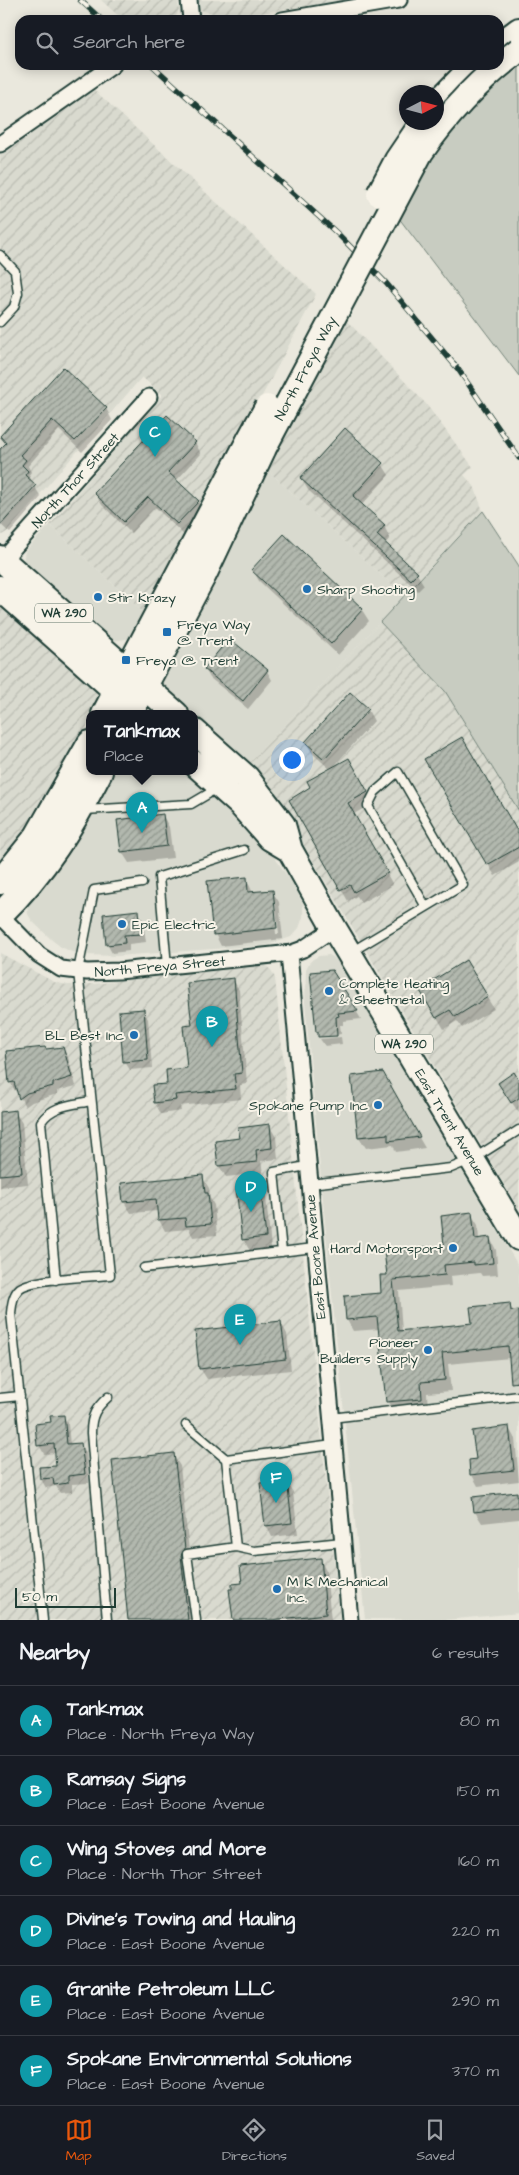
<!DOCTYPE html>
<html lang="en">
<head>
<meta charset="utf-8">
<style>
  :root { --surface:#171b24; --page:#20242c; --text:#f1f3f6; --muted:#9ea1a6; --line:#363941; --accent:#ea580c }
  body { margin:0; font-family:"Architects Daughter",sans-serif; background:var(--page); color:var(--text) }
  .compass { position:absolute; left:399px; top:85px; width:45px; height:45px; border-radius:50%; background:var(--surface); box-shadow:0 2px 12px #0003; rotate:84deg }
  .scale { position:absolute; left:15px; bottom:12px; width:101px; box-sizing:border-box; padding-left:5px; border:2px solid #1f3d34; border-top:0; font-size:14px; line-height:18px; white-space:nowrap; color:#1f3d34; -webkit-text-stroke:4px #f7f3e8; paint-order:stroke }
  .you { position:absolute; left:291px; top:759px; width:18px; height:18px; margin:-12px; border:4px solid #fff; border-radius:50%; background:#1a73e8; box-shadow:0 0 0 8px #1a73e833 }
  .badge { display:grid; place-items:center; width:32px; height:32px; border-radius:50%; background:var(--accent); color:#fff; font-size:16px; font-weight:700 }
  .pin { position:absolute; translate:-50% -41px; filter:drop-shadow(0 1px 2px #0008) }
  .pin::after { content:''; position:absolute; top:26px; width:18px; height:15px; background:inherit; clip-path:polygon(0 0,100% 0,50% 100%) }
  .popup { position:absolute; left:86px; top:710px; width:112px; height:65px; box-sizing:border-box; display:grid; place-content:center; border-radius:10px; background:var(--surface); filter:drop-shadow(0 1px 4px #0005); font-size:16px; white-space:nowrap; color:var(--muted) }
  .popup b { font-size:19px; color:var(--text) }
  .popup::after { content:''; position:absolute; left:50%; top:100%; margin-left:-10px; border:10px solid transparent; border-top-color:var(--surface) }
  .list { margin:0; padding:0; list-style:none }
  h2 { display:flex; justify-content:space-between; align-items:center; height:65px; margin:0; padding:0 20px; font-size:21px }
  h2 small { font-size:16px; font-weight:400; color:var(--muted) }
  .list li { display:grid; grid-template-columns:32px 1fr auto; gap:15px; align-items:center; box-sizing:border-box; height:70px; padding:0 20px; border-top:1px solid var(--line) }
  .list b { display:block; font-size:19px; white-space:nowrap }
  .list p { margin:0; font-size:16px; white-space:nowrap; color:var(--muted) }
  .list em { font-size:16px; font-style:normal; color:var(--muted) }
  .icon { flex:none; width:28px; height:28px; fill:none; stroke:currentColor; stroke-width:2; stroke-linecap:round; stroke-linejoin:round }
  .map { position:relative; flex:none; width:519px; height:1620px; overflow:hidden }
  .search { position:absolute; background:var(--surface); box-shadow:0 2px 12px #0003; left:15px; right:15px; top:15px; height:55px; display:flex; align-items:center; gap:12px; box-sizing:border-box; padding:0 18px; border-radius:15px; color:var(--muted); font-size:19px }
  .sheet { height:485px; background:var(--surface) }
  nav { display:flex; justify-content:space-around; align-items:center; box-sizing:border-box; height:70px; border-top:1px solid var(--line); background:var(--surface); font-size:14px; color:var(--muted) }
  nav a { display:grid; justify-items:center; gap:2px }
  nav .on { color:var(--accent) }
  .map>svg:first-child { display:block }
  .built { fill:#d9dacf }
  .industrial { fill:url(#industrial-furrows) }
  .green { fill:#c8ccc1; stroke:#74847a }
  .shadow { fill:#0003; fill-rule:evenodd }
  .building { fill:url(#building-hatch); stroke:#1f3d34 }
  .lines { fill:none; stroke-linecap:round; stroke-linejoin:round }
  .lane-casing { stroke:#1f3d34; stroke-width:11 }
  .street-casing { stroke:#1f3d34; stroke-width:19 }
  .primary-casing { stroke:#1f3d34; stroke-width:28 }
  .lane { stroke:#f7f3e8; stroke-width:8 }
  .street { stroke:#f7f3e8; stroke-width:15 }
  .primary { stroke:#f7f3e8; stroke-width:24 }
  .rail-casing { stroke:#1f3d34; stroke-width:5.5 }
  .rail { stroke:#f7f3e8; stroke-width:4; stroke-dasharray:11; stroke-linecap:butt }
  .primary-bridge-casing { stroke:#1f3d34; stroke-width:28; stroke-linecap:butt }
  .primary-bridge { stroke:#f7f3e8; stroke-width:24 }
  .poi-dot { fill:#1f6fb2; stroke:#f7f3e8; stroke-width:2 }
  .labels { text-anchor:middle; stroke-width:4; stroke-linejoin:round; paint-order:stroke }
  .shield { fill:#f7f3e8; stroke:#60746a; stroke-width:1 }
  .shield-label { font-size:12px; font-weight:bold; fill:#1f3d34 }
  .street-label { font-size:14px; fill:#1f3d34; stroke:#f7f3e8 }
  .poi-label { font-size:14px; fill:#1f3d34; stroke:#f7f3e8; text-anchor:start }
</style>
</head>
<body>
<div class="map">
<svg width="519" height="1620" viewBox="0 0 519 1620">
  <defs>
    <pattern id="industrial-furrows" width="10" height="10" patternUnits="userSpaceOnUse" patternTransform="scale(1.25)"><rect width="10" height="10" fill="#d9dacf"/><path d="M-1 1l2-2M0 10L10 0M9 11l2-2" fill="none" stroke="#babcb2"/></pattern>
    <pattern id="building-hatch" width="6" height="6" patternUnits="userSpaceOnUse" patternTransform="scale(1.25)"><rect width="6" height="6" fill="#b2b8ae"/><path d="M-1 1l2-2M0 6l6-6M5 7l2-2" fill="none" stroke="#90978e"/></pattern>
  </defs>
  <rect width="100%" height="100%" fill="#eae8dd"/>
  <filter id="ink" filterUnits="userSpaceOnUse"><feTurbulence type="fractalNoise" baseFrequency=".02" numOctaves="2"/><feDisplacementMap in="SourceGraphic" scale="10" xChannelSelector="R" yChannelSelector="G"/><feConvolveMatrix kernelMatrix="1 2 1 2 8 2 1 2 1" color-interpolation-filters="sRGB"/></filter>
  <g filter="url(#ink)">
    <path class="built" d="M264,467L404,596L247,766L195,720L194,714H188L164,693L160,683Z
      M50,525L146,615L134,633L127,639L111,641L23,563L25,551Z
      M108,772H191L215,794L271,852L294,886L303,904V917L299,928L291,937L268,945L117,956L84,955L72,952L61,947L52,940L32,921L28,914L27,906L30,897Z
      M329,955L333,957L339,963L519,1267V1613L446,1620L365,1619L327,1246L305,1002L306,969L309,963L313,959L319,956Z"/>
    <path class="industrial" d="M101,0H178L179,10L174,20H123Z
      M197,0H345L228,18L201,10Z
      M91,87L316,294L146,615L50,525L162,395L142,377L7,532L0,536V152Z
      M341,316L353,327L426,404L473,467L464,475L474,486L483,511L404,596L264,467Z
      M0,596L98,690L99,697V704L93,714H90L89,722L36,822L0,868Z
      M380,622L445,691L519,811V1209L292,825L247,766Z
      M0,953L54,982L67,985L93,984L258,964L266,966L271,970L275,978L340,1620H0Z"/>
    <path class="green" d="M519,64V376L395,213L452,123Z
      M483,511L519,566V811L445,691L380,622Z"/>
    <path class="shadow" d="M63,369L106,408L112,420L82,452L59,430L28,466L31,472L29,475L33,484L41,497L10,533L0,524V451L6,445L1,437Z
      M345,430L382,464L389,475L361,506L384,526L390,538L385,544L417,574L424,585L418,591L308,490L301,478Z
      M195,442L201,454L176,481L198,502L205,513L184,535L155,507L131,533L102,505L95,493Z
      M284,536L362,610L369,621L338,655L259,581L253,570Z
      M229,640L267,671L272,680L248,709L210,678L205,669Z
      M368,710L374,721L332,768L348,759L373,803L354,814L393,885L361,903L357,896L348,901L291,800L312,788L330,769L313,754L306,743Z
      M426,760L519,836V862L495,876Z
      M163,816L169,827L173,858L129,863L122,852Z
      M246,878L253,893L272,891L279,902L283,939L221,946L215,934ZM273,901H275L279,934H276Z
      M138,911L143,920L146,942L129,944V951L112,953L107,944Z
      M465,962L494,1009L462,1028L457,1021L444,1029L420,989Z
      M332,971L361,1019L343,1021V1025H340L341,1034L320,1037L317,1032Z
      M233,979L239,990L247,1084L240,1085L241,1099L180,1106L181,1111L161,1114L155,1103L168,1085L188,1069L193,1026Z
      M143,1010L148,1019L152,1068L130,1070L125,1062Z
      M341,1037L342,1044L325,1046L320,1039Z
      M63,1048L68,1057L76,1086L57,1091V1094L32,1102L25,1107L17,1090L15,1091L10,1082Z
      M382,1074L425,1148L396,1152L393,1145L366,1148L359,1137L353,1077Z
      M519,1082V1113L506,1094Z
      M15,1112L22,1123L28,1184L0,1187V1113Z
      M269,1125L276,1137L278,1159L261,1161L263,1173L226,1177L219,1166L216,1142L241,1139Z
      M202,1177L209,1188L210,1198L214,1205L217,1235L193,1237L189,1229L165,1231L159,1220L158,1211L131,1213L124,1202L123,1184Z
      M259,1185L266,1197L271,1248L250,1251L243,1239Z
      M471,1214L478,1225L479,1240L490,1238L496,1250L498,1275L482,1276L480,1273L450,1276L451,1286L399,1291L402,1331L473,1324L509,1305L514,1312H519V1384L512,1372L510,1358L448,1364L451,1391L427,1393L428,1410L394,1413L388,1402L380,1329L353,1331L347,1320L383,1294L388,1276L445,1246Z
      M281,1323L287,1334L291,1370L207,1379L200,1368Z
      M63,1416L68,1424L70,1445L81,1444L86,1453L89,1483L72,1484V1492L60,1493L56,1486L46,1488L41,1479L40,1469L57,1467L56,1453L44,1454L39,1445L52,1423Z
      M509,1428L515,1439L519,1481L478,1486L472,1475Z
      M173,1455L180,1466L190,1561L193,1620H129Z
      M287,1481L293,1492L298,1534L272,1537L266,1525Z
      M516,1493L519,1499V1519L482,1523L475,1512Z
      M320,1559L326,1571L331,1620H234L243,1584Z"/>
    <path class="building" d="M63,367L107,408L75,441L52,420L20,455L26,460L22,465L28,471L25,475L36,485L0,526V449L6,443L0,436Z
      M167,415L196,442L168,472L199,501L177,524L148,497L124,522L94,493Z
      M345,428L383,463L353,496L385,525L377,535L418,573L411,580L300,478Z
      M284,534L363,609L331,644L251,570Z
      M229,638L268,670L243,701L204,669Z
      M350,692L369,709L324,759L305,742Z
      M462,737L519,834V847L487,865L424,759Z
      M349,758L368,792L348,803L388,873L354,892L350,885L340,890L289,800L310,787L307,781Z
      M163,814L167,846L121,852L117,820Z
      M247,877L248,892L273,890L277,928L213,935L207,881Z
      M139,910L141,934L124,935L125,943L106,945L103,914Z
      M466,960L488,997L455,1017L450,1010L436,1018L419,989Z
      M332,970L358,1011L338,1013L339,1016L336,1017L337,1036L318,1037V1032H316L310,972Z
      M234,978L242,1073L234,1074L236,1089L175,1095L176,1100L154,1103L152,1085L167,1084L166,1070L187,1068L183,1026L192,1025L187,983Z
      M144,1009L148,1060L123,1062L119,1011Z
      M45,1047L46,1049L63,1047L72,1077L53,1083V1086L27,1093L19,1099L14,1082L9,1083L6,1051Z
      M383,1072L420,1137L388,1141V1134L358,1137L351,1076Z
      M514,1072L519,1080V1098L511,1103L498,1083Z
      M16,1110L22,1173L0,1175V1112Z
      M270,1124L272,1148L256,1150L257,1162L218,1166L215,1141L240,1138L238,1128Z
      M203,1175L205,1193H208L211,1224L186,1226L185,1218L158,1220L156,1199L123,1202L121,1183Z
      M260,1184L266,1237L242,1240L236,1187Z
      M472,1212L475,1239L490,1237L493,1263L474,1265V1262L444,1265L445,1275L393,1280L398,1331L472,1323L470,1307L510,1303L511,1311L519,1310V1382L511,1383L508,1346L442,1353L445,1380L421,1382L422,1399L386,1402L377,1317L346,1320L344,1296L381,1293L380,1275H387L384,1251L444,1245L441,1216Z
      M281,1321L286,1359L199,1369L195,1331Z
      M64,1415L67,1444L81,1443L85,1474L68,1476V1483L54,1485L53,1478L40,1479L39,1467L56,1466L54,1444L37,1446L35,1424L51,1422L50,1416Z
      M509,1426L514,1470L470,1475L469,1460L476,1459L472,1431Z
      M174,1453L185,1549L181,1555L188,1620H128L112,1460Z
      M287,1480L292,1523L265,1526L260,1483Z
      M517,1492L518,1507L474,1512L472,1497Z
      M321,1558L326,1614L271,1620H233L229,1589H232V1584L242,1583L240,1566Z"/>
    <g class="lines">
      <g class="lane-casing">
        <path id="lane" d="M0,255L15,271L18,293L14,307L0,322
          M84,810L191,804L208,794L216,786
          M351,952L463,885L398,772L375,792L368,806L426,907
          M167,966L159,877L244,850
          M310,1184L451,1168L473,1159L519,1130
          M282,1252L274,1172L307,1166
          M144,1268L314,1248
          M56,1280L41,1122C52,1105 72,1105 91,1101
          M0,1398L20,1396
          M331,1418L519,1396
          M186,1425L226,1459
          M333,1445L226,1459L236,1547L254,1551L342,1542
          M43,1620L11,1313C12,1304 13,1294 20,1288C34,1278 91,1277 110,1275L78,971L94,890L142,883
          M107,1620L91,1433C91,1415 96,1408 108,1397
          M196,1620L187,1554L236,1547"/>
      </g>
      <g class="street-casing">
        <path id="street" d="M189,0L191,20
          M282,20L399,0
          M0,144L113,65
          M0,563L149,397
          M0,915L39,955L61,969L87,972L119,971L292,953L303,949L334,928
          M289,954L350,1620"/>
      </g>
      <g class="primary-casing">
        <path id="primary" d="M499,45L519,30
          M436,104L474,65
          M0,558L176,714
          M0,588L127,701
          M104,714L249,440
          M130,714L204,575L264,448
          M194,731L247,778L283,825L290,850L334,928L519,1238
          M194,763L240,804L270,838L290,850
          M0,882L37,836L90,743
          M0,915C46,870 71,828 100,772"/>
      </g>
      <use href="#lane" class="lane"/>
      <use href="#street" class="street"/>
      <use href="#primary" class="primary"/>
      <g class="rail-casing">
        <path id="rail" d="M80,0L102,20
          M152,65L339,235L386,283L458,369L519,458"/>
      </g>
      <use href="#rail" class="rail"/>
      <g class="primary-bridge-casing">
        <path id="primary-bridge" d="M379,194L397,160L420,126
          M249,440L267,407
          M264,448L421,152C449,112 480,79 519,50"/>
      </g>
      <use href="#primary-bridge" class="primary-bridge"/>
    </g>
  </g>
  <g class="poi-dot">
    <circle cx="307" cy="589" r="5"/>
    <circle cx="98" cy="597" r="5"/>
    <rect x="162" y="627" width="10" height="10" rx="2.5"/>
    <rect x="121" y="655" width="10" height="10" rx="2.5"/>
    <circle cx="122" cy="924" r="5"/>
    <circle cx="329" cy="991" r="5"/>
    <circle cx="134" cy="1035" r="5"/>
    <circle cx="378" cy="1105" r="5"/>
    <circle cx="453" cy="1248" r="5"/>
    <circle cx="428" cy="1350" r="5"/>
    <circle cx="277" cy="1589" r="5"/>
  </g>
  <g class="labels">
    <g class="shield">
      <rect x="35" y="603.5" width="58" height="19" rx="4"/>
      <rect x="375" y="1034.5" width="58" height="19" rx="4"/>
    </g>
    <g class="shield-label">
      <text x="64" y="617">WA 290</text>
      <text x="404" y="1048">WA 290</text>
    </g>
    <g class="street-label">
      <text transform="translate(305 368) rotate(-62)" y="5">North Freya Way</text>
      <text transform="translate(75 480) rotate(-48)" y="5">North Thor Street</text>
      <text transform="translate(160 966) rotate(-5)" y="5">North Freya Street</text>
      <text transform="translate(450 1122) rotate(59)" y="5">East Trent Avenue</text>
      <text transform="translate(315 1257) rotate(-95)" y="5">East Boone Avenue</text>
    </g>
    <g class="poi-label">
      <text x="317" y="594">Sharp Shooting</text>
      <text x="108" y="602">Stir Krazy</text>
      <text x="177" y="629">Freya Way<tspan x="177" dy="16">@ Trent</tspan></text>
      <text x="136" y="665">Freya @ Trent</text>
      <text x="132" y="929">Epic Electric</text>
      <text x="339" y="988">Complete Heating<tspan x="339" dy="16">&amp; Sheetmetal</tspan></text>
      <text x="124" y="1040" text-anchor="end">BL Best Inc</text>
      <text x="368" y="1110" text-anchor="end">Spokane Pump Inc</text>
      <text x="443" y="1253" text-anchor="end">Hard Motorsport</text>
      <text x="418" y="1347" text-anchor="end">Pioneer<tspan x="418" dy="16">Builders Supply</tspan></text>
      <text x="287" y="1586">M K Mechanical<tspan x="287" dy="16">Inc.</tspan></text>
    </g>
  </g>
</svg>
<svg class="compass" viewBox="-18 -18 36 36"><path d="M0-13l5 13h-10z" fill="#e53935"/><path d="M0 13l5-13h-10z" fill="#9ea1a6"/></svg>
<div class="scale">50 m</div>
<div class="you"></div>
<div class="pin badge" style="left:142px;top:833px;background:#0f9aa8">A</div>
<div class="popup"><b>Tankmax</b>Place</div>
<div class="pin badge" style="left:212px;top:1047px;background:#0f9aa8">B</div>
<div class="pin badge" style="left:155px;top:457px;background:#0f9aa8">C</div>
<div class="pin badge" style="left:251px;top:1212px;background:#0f9aa8">D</div>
<div class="pin badge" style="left:240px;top:1345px;background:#0f9aa8">E</div>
<div class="pin badge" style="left:276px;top:1503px;background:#0f9aa8">F</div>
<div class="search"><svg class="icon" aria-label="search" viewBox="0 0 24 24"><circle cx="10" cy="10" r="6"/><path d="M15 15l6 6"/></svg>Search here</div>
</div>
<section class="sheet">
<h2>Nearby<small>6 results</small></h2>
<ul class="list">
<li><span class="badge" style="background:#0f9aa8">A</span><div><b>Tankmax</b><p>Place · North Freya Way</p></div><em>80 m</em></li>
<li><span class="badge" style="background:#0f9aa8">B</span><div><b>Ramsay Signs</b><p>Place · East Boone Avenue</p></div><em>150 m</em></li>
<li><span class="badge" style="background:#0f9aa8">C</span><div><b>Wing Stoves and More</b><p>Place · North Thor Street</p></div><em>160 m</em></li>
<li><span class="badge" style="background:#0f9aa8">D</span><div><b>Divine's Towing and Hauling</b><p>Place · East Boone Avenue</p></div><em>220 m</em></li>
<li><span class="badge" style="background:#0f9aa8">E</span><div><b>Granite Petroleum LLC</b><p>Place · East Boone Avenue</p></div><em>290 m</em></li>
<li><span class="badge" style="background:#0f9aa8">F</span><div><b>Spokane Environmental Solutions</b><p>Place · East Boone Avenue</p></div><em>370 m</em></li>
</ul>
</section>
<nav>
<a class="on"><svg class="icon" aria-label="map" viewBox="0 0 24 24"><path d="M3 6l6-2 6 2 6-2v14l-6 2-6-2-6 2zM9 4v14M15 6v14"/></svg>Map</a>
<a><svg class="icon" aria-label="directions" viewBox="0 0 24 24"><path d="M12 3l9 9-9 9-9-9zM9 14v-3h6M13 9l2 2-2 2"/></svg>Directions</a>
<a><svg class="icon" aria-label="saved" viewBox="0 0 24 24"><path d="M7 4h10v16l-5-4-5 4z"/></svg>Saved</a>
</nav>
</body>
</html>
